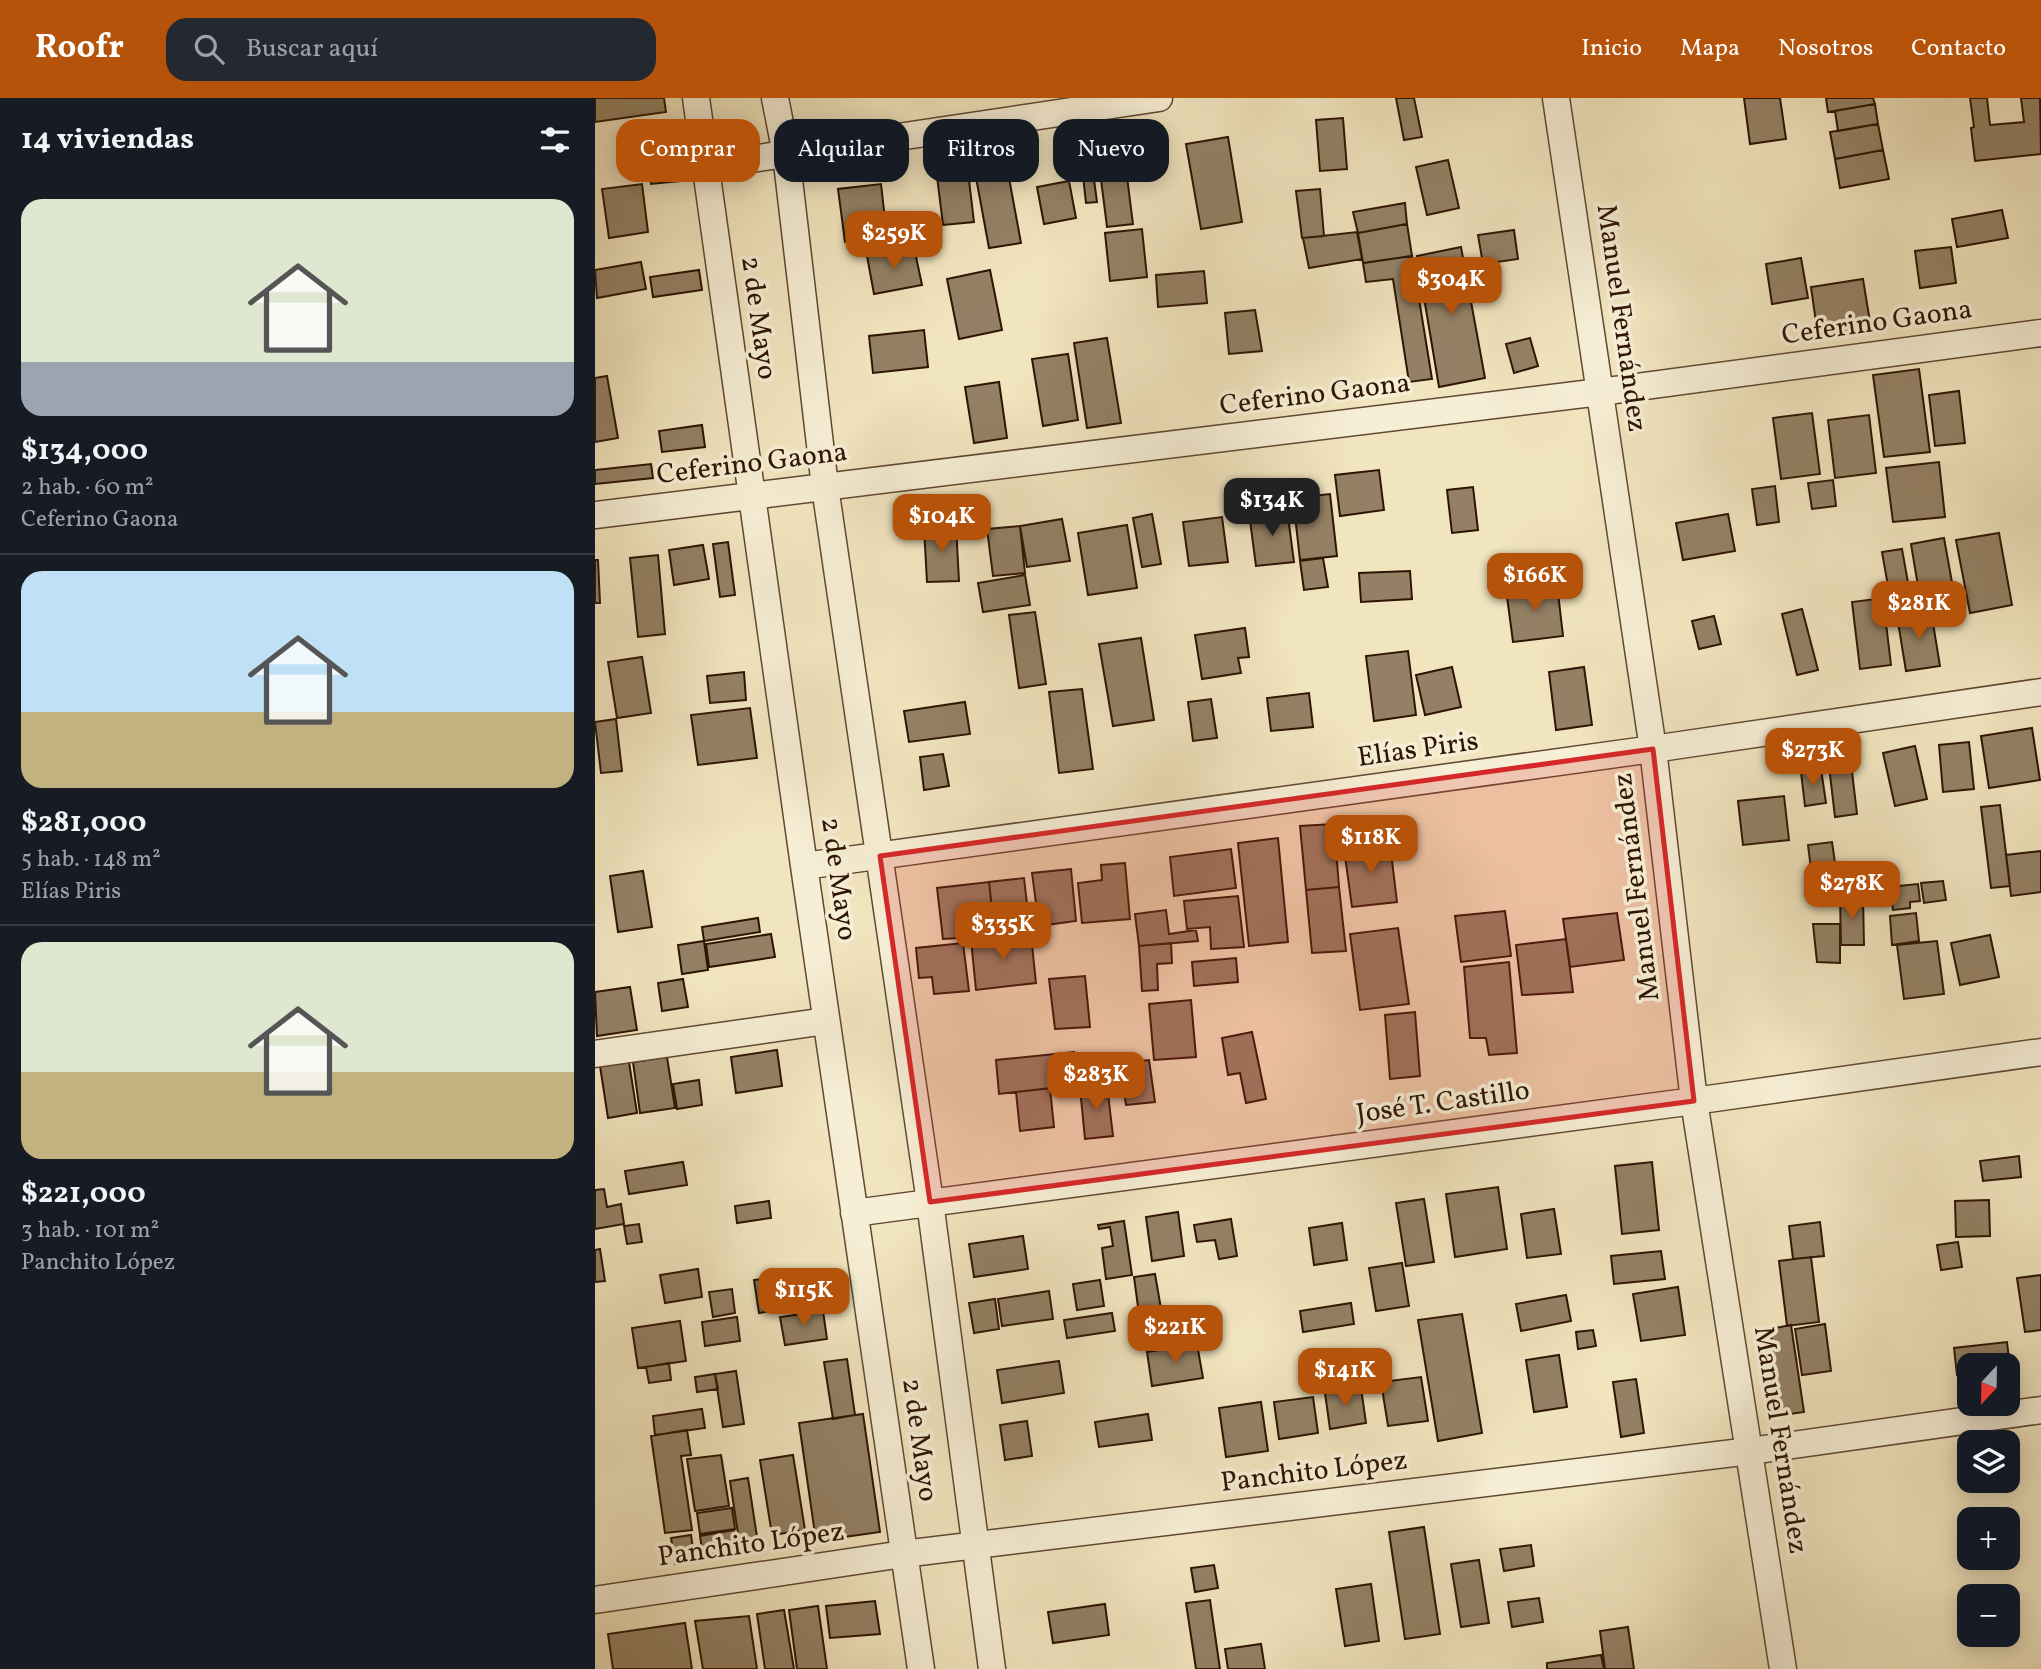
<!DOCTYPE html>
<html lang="es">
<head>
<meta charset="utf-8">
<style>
	body { margin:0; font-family:Vollkorn,serif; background:#242831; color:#f1f3f6; height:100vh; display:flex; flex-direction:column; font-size:26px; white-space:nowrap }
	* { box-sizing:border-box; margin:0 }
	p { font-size:23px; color:#9ea1a6 }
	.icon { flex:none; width:38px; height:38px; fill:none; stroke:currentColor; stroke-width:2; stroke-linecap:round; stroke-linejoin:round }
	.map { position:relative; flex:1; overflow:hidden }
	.details { display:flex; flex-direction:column; background:#171b24; width:595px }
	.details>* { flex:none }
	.hud { position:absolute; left:21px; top:21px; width:665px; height:63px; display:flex; gap:14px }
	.needle { width:46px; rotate:202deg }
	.controls { position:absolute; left:1362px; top:1255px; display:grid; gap:14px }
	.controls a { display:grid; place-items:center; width:63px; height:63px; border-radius:14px; background:#171b24; box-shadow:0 4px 18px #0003; font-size:35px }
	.price { position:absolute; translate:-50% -60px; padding:0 16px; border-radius:14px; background:#b45309; color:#fff; font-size:23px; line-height:46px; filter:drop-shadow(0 2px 4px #0008) }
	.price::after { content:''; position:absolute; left:50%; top:42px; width:21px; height:16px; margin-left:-10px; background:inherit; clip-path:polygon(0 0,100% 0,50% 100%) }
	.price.active { background:#222; color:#fff }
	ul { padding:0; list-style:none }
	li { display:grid; align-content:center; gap:14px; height:371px; padding:0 21px }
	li+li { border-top:2px solid #363941 }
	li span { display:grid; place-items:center; height:217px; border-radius:21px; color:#555 }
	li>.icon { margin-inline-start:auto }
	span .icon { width:126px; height:126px; fill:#fffc; stroke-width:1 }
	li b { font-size:30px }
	h2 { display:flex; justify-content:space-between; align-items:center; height:84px; padding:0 21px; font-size:30px }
	.chip { padding:0 24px; border-radius:21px; background:#171b24; box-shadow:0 4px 18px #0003; font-size:24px; line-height:63px }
	.chip.active { background:#b45309; color:#fff }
	header { display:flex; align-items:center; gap:42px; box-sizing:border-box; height:98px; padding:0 35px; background:#b45309; color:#fff }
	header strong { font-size:33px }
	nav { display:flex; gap:38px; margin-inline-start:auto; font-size:24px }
	.search { width:490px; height:63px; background:#242831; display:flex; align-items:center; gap:18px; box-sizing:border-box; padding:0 24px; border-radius:21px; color:#9ea1a6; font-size:26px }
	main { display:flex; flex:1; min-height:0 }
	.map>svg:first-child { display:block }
</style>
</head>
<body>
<header>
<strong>Roofr</strong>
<div class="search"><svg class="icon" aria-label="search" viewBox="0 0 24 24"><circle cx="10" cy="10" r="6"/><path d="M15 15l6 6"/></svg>Buscar aquí</div>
<nav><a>Inicio</a><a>Mapa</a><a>Nosotros</a><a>Contacto</a></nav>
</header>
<main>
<section class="details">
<h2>14 viviendas<svg class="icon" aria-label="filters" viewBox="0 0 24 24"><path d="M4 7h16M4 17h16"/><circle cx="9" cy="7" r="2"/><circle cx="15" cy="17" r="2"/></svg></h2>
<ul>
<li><span style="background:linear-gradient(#dfe7d0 75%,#9aa5b1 0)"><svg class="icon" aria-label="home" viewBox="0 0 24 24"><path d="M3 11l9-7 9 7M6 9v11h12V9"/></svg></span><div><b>$134,000</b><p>2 hab. · 60 m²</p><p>Ceferino Gaona</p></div></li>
<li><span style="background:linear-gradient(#bfe0f5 65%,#c2b280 0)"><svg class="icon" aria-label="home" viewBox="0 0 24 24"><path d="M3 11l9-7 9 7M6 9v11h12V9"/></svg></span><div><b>$281,000</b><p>5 hab. · 148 m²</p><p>Elías Piris</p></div></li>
<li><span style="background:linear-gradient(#dfe7d0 60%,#c2b280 0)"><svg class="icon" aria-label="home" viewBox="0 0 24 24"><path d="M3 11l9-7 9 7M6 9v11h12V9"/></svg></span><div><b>$221,000</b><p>3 hab. · 101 m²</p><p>Panchito López</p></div></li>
</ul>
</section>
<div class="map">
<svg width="1446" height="1571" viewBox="0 0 1446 1571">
	<rect width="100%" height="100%" fill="#f1e5bf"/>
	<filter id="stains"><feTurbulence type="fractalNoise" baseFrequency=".00286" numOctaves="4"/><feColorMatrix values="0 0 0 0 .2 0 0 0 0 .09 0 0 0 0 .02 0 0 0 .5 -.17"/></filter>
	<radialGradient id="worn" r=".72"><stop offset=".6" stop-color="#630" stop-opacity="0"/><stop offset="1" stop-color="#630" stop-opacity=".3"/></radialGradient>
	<path fill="#948165" stroke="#2f1404" stroke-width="2" d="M0,0h69l2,14 -71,10z
		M801,0h18l8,39 -18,3z
		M1149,0h36l6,41 -36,5z
		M1231,0h47l2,6 -47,8z
		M1375,0h17l3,27 34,-3 -3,-24h19l1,56 -66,7 -4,-33 3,-1z
		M1280,6l3,20 -40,7 -3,-20z
		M748,20l4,51 -27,2 -4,-51z
		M1283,26l5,26 -48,9 -5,-27z
		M633,39l14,85 -41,7 -15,-85z
		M91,47l4,35 -39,4 -4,-34z
		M1288,52l6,29 -49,9 -5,-29z
		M529,55l9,71 -26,3 -9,-71z
		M496,59l6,45 -11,1 -5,-45z
		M853,62l11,48 -32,7 -11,-48z
		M412,69l14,76 -32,5 -14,-76z
		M373,74l6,50 -31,3 -6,-49z
		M474,83l7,37 -32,6 -7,-37z
		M47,86l6,48 -39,6 -7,-49z
		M286,86l6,53 -42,5 -7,-53z
		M725,91l4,47 -22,2 -6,-47z
		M810,105l2,21 -49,9 -5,-21z
		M1407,112l6,28 -51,9 -5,-28z
		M812,126l5,32 -49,7 -5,-30z
		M547,131l5,48 -37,4 -5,-48z
		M919,132l4,29 -35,5 -5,-29z
		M762,134l5,27 -53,9 -6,-30z
		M319,149l8,38 -48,9 -7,-38z
		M866,149l24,131 -46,9 -22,-131z
		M1356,149l5,36 -36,5 -5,-37z
		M817,158l20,123 -23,3 -16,-103 -27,3 -3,-19z
		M1206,160l7,40 -36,6 -6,-40z
		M46,164l5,27 -49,9 -2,-28z
		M104,172l3,20 -49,7 -3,-20z
		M395,172l12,60 -43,9 -12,-60z
		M609,173l3,32 -49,4 -2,-32z
		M1268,181l8,49 -53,9 -7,-50z
		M660,212l7,41 -33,3 -4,-41z
		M329,232l4,37 -55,6 -4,-37z
		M512,240l14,85 -34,5 -13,-85z
		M935,240l8,28 -24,7 -8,-29z
		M473,256l10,66 -35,6 -11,-67z
		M1324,271l11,83 -46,5 -11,-82z
		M12,278l11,62 -23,4v-64z
		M404,284l8,56 -33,5 -9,-56z
		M1364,293l6,52 -30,3 -6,-51z
		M1217,315l8,61 -39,5 -8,-61z
		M1274,317l7,58 -41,5 -7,-58z
		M107,327l3,22 -43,5 -3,-21z
		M1344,364l6,55 -52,5 -7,-54z
		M56,366l2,14 -58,6v-14z
		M784,372l5,40 -44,6 -5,-41z
		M1238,382l3,26 -24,3 -4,-26z
		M1180,388l4,36 -22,3 -5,-36z
		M878,389l5,43 -26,3 -5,-43z
		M735,396l7,62 -37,4 -7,-62z
		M692,411l7,53 -38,4 -7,-53z
		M557,416l9,50 -19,3 -9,-49z
		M1133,416l7,37 -52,9 -7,-37z
		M627,419l6,45 -39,4 -6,-44z
		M467,421l8,42 -43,6 -7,-41z
		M532,427l10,63 -49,7 -10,-62z
		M361,428l3,55 -32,1 -3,-54z
		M425,428l5,47 -32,3 -6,-47z
		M1404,435l13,72 -42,8 -14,-73z
		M1349,440l11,61 -34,5 -10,-60z
		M133,444l7,53 -15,2 -7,-53z
		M108,447l6,34 -35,6 -5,-35z
		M1307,451l8,45 -20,3 -8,-45z
		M63,457l7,79 -27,3 -8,-79z
		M728,460l5,29 -24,3 -4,-29z
		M0,462h3l2,43h-5z
		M815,473l2,28 -51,3 -2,-29z
		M430,477l5,30 -47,7 -5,-29z
		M962,486l6,52 -50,6 -7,-53z
		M1288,500l8,67 -31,4 -8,-67z
		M1207,511l16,61 -21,5 -15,-61z
		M1336,513l9,55 -34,5 -9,-55z
		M440,514l11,72 -27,4 -10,-73z
		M1119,518l7,28 -22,5 -7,-28z
		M650,530l4,29 -11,1 3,15 -39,6 -7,-44z
		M546,540l13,82 -41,6 -14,-82z
		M813,553l8,64 -42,6 -8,-65z
		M47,559l9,56 -34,5 -9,-56z
		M857,569l9,40 -36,8 -9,-40z
		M989,569l8,58 -36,5 -7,-58z
		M149,574l2,28 -36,3 -3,-27z
		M487,591l11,80 -34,4 -10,-81z
		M714,595l4,34 -42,4 -4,-33z
		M616,601l6,39 -24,3 -5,-39z
		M370,604l5,32 -61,8 -5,-31z
		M155,610l7,50 -59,7 -7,-50z
		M21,621l6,52 -21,2 -6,-51z
		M1437,630l8,52 -51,8 -8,-52z
		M1374,644l5,47 -31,3 -4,-47z
		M1320,648l12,53 -32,7 -12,-53z
		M348,656l6,32 -25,4 -4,-33z
		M1256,665l6,51 -22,3 -6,-51z
		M1226,671l5,34 -21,3 -4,-34z
		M1189,698l5,44 -46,5 -5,-44z
		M1405,707l10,81 -19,2 -10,-81z
		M739,726l5,63 -33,3 -6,-64z
		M683,740l10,104 -39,4 -11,-103z
		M1237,744l8,56 -25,3 -7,-56z
		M795,746l7,58 -45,5 -8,-58z
		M636,751l5,39 -62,8 -4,-39z
		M1446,753v41l-30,4 -5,-41z
		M530,765l5,56 -48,4 -4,-40 24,-3 -1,-15z
		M476,771l5,52 -37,5 -7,-53z
		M48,773l9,56 -34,5 -8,-56z
		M429,780l6,53 -35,5 -6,-54z
		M1348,783l3,19 -22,3 -3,-20z
		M394,784l6,54 -52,3 -6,-51z
		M1323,786l2,17 -10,1v6l-17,2 -4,-23z
		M744,789l7,64 -34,2 -6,-63z
		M643,798l6,51 -33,2 -1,-22 -23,2 -3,-28z
		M1268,799l1,48h-23l-1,-47z
		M571,812l3,24 27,-4 2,11 -59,5 -4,-32z
		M910,813l6,45 -50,6 -6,-46z
		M1022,815l7,47 -54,7 -7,-48z
		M1321,815l3,28 -27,4 -2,-29z
		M163,820l2,14 -56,9 -2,-14z
		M1218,826h27v39l-23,-1z
		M803,830l11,76 -49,6 -10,-76z
		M176,836l4,23 -66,10 -3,-23z
		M436,837l5,48 -60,7 -5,-50z
		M1395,837l9,42 -39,8 -9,-42z
		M971,841l7,53 -51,3 -6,-50z
		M109,843l4,29 -26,4 -4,-29z
		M1342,843l7,53 -40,5 -7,-54z
		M368,845l6,48 -35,3 -2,-17 -13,1 -3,-30z
		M576,845l1,20 -15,1 1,26 -16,1 -3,-45z
		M641,860l2,24 -44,4 -2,-24z
		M914,864l8,91 -28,2 -3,-17h-16l-6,-71z
		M490,878l5,51 -35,2 -6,-50z
		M88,881l5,28 -26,4 -4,-28z
		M35,889l7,43 -40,6 -2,-44z
		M596,902l5,57 -42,3 -5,-56z
		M820,914l5,64 -30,3 -5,-64z
		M657,934l14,67 -20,4 -6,-30 -12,2 -6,-37z
		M182,952l5,36 -46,7 -5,-36z
		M479,954l4,33 -79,9 -3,-34z
		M72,959l8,51 -35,5 -7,-51z
		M554,962l6,42 -29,3 -6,-42z
		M34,964l8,51 -29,5 -8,-52z
		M104,982l3,25 -25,4 -4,-25z
		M512,987l6,51 -28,3 -5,-51z
		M455,990l4,39 -34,4 -4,-39z
		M1424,1058l2,21 -38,4 -3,-20z
		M88,1064l4,23 -58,9 -4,-23z
		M1057,1064l7,68 -37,4 -7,-68z
		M903,1089l9,62 -52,8 -9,-63z
		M9,1091l3,18 14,-3 3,20 -29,5v-39z
		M829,1101l10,63 -28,4 -10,-63z
		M1394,1102l1,36 -34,1 -1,-36z
		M174,1103l2,17 -34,5 -2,-17z
		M959,1111l7,45 -34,4 -6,-44z
		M583,1114l6,44 -32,5 -6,-44z
		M636,1121l6,37 -18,3 -4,-19 -18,2 -3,-17z
		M529,1123l8,54 -26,4 -4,-31 11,-2 -3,-19 -11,2 -1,-4z
		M1225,1124l4,34 -31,3 -4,-33z
		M747,1125l5,37 -33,5 -5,-37z
		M44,1126l3,18 -15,2 -3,-18z
		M428,1138l5,33 -54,8 -5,-33z
		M1363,1144l4,25 -21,3 -4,-25z
		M5,1151l5,32 -10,1v-32z
		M1066,1153l4,28 -51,5 -3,-28z
		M1216,1159l8,65 -32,4 -8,-65z
		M807,1165l7,43 -33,5 -7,-43z
		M103,1171l4,28 -37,6 -5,-28z
		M210,1175l5,32 -51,8 -5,-33z
		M560,1176l9,52 -23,3 -7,-52z
		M1446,1177v55l-16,2 -8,-54z
		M505,1182l4,26 -27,4 -4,-26z
		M1083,1189l7,48 -44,6 -8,-47z
		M137,1191l3,24 -22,4 -4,-25z
		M454,1193l4,28 -51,7 -4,-27z
		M971,1197l5,26 -50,10 -5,-27z
		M400,1201l4,30 -25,4 -5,-30z
		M756,1205l3,21 -51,8 -3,-21z
		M228,1213l4,28 -42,6 -5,-28z
		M517,1215l3,18 -48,7 -3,-18z
		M867,1216l20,119 -44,8 -20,-121z
		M142,1219l3,24 -35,5 -3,-24z
		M85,1223l6,40 -48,7 -6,-40z
		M1230,1226l6,47 -29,4 -7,-46z
		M1196,1227l13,87 -27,4 -9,-7 -6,-47 12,-2 -4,-31z
		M998,1232l3,16 -18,3 -2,-17z
		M1412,1244l3,26 -3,1v-4h-38v9l-12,1 -3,-27z
		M602,1246l6,34 -51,8 -5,-34z
		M964,1257l8,52 -33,5 -8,-52z
		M252,1261l8,56 -22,4 -9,-57z
		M464,1263l5,32 -62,10 -5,-33z
		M74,1265l2,17 -22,3 -3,-16z
		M141,1273l8,53 -21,3 -8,-53z
		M120,1276l3,15 -21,3 -2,-15z
		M826,1279l7,44 -40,5 -7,-44z
		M1041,1281l8,54 -23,4 -8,-55z
		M766,1290l5,35 -36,6 -5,-36z
		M718,1299l5,36 -39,6 -5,-37z
		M666,1304l7,49 -42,6 -7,-49z
		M107,1311l3,19 -50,7 -2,-19z
		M268,1316l17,118 -64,9 -17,-118z
		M553,1316l4,26 -53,7 -4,-25z
		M432,1323l5,35 -27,4 -5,-35z
		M92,1332l4,25 -10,1 11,74 -27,3 -14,-97z
		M126,1357l8,51 -34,5 -8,-52z
		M198,1357l12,75 -33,5 -12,-75z
		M153,1380l9,59 -18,3 -9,-59z
		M137,1410l3,21 -35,5 -3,-21z
		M829,1429l16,107 -35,5 -16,-107z
		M139,1432l4,21 -35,5 -3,-20z
		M96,1437l4,27 -20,2 -4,-26z
		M936,1447l3,21 -30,5 -4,-22z
		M884,1462l10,63 -28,4 -10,-63z
		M619,1467l4,23 -23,4 -4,-24z
		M776,1486l8,57 -34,5 -9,-57z
		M944,1500l4,24 -31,5 -4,-25z
		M615,1502l10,69h-24l-10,-66z
		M280,1503l5,33 -50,4 -4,-32z
		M510,1506l4,31 -56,8 -5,-31z
		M223,1508l9,63h-30l-8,-59z
		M189,1512l10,59h-29l-8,-55z
		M154,1518l8,53h-54l-8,-48z
		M90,1525l7,46h-79l-5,-35z
		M1033,1529l6,42h-29l-5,-38z
		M666,1546l4,25h-37l-3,-20z
		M1006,1557l3,14h-57v-6z"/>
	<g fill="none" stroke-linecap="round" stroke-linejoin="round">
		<defs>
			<path id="minor" d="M101,0l108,768 117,803
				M180,0l11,56 39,333 105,715 62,467
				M961,0l97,651 41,352 89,568
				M110,68l454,-68
				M0,417l1005,-123 441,-59
				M209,768l849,-117 388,-57
				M0,956l231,-33
				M259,1115l840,-112 347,-49
				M0,1502l308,-46 847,-103 291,-41"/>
		</defs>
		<use href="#minor" stroke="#604833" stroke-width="29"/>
		<use href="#minor" stroke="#f6eed5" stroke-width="26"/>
	</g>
	<path fill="#d62828" fill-opacity="0.2" stroke="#d62828" stroke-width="5" stroke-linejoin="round" d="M1058,651l41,352 -764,101 -50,-346z"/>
	<g text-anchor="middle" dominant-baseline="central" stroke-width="7" stroke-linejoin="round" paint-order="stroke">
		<g font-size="28" fill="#2f1404" stroke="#f6eed5">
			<text transform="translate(163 220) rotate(82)">2 de Mayo</text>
			<text transform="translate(1026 220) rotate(82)">Manuel Fernández</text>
			<text transform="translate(1282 225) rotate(-8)">Ceferino Gaona</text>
			<text transform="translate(720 297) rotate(-7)">Ceferino Gaona</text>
			<text transform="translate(157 366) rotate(-7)">Ceferino Gaona</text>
			<text transform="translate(823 652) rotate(-8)">Elías Piris</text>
			<text transform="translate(243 781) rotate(82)">2 de Mayo</text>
			<text transform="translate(1042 789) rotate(-97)">Manuel Fernández</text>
			<text transform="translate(848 1005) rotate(-8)">José T. Castillo</text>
			<text transform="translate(324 1342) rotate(82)">2 de Mayo</text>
			<text transform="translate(1185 1342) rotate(81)">Manuel Fernández</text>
			<text transform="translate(719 1374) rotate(-7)">Panchito López</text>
			<text transform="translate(156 1447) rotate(-8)">Panchito López</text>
		</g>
	</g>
	<rect width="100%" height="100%" filter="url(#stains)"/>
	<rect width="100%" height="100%" fill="url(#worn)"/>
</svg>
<div class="controls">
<a><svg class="needle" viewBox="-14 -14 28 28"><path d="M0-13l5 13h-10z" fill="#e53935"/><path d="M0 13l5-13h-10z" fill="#9ea1a6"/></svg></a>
<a><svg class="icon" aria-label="layers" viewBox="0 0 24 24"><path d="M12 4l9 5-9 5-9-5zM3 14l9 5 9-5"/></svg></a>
<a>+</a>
<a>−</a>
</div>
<b class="price" style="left:299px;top:173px">$259K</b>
<b class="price" style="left:856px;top:219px">$304K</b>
<b class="price active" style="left:677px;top:440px">$134K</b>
<b class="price" style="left:347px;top:456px">$104K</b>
<b class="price" style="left:940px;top:515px">$166K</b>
<b class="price" style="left:1324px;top:543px">$281K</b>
<b class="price" style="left:1218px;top:690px">$273K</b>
<b class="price" style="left:776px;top:777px">$118K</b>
<b class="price" style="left:1257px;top:823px">$278K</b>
<b class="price" style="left:408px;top:864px">$335K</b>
<b class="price" style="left:501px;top:1014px">$283K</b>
<b class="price" style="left:209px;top:1230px">$115K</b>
<b class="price" style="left:580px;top:1267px">$221K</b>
<b class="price" style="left:750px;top:1310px">$141K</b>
<div class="hud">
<a class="chip active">Comprar</a>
<a class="chip">Alquilar</a>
<a class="chip">Filtros</a>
<a class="chip">Nuevo</a>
</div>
</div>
</main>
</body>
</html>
